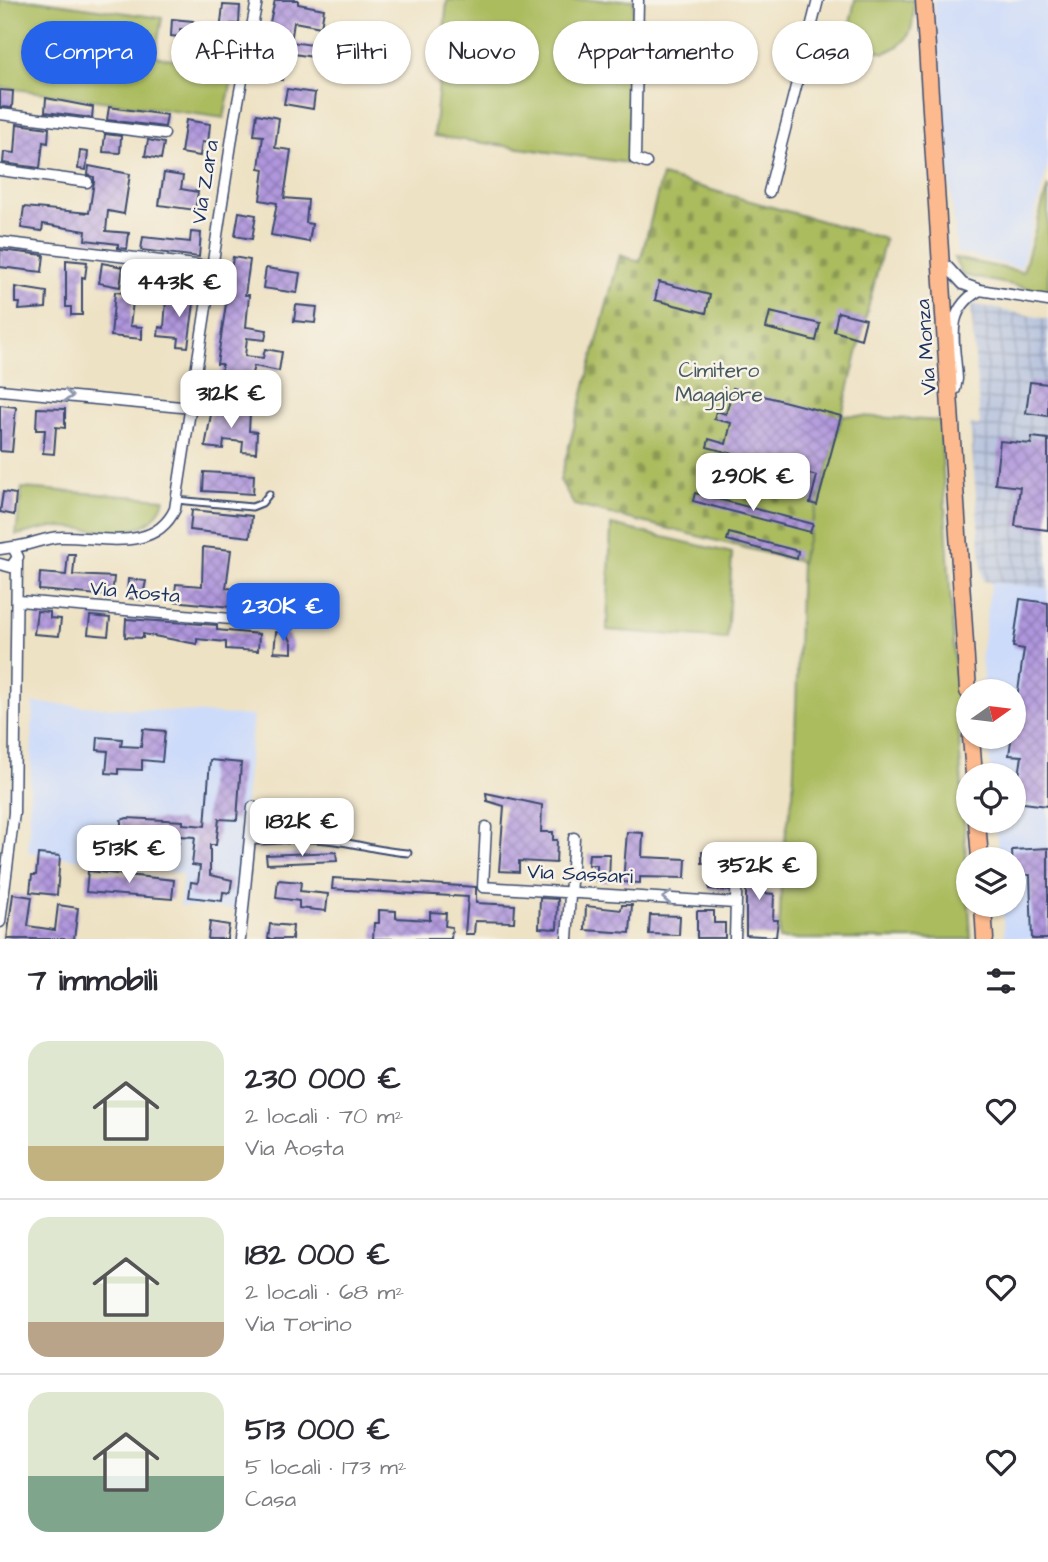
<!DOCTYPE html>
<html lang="it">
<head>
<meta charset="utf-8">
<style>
	body { margin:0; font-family:"Architects Daughter",sans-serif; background:#f7f7f7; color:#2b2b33; height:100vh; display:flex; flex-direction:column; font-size:26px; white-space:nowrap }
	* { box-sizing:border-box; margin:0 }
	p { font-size:23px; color:#7c7c81 }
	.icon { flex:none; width:38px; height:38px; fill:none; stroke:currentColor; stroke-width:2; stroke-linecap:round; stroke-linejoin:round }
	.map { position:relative; height:939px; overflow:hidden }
	.details { display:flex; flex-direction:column; background:#fff; flex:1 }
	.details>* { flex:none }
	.guide { position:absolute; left:21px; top:21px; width:1006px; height:63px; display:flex; gap:14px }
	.needle { width:46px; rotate:76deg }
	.tools { position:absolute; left:956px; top:679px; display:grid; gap:14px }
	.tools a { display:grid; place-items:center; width:70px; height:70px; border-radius:50%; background:#fff; box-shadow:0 2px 5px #0004; font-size:35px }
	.price { position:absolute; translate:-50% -60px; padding:0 16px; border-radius:14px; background:#fff; color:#222; font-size:23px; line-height:46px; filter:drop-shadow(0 2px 4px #0008) }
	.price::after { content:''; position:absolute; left:50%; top:42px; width:21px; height:16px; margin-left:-10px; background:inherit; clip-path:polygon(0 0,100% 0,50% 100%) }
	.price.selected { background:#2563eb; color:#fff }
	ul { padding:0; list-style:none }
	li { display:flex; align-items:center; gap:21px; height:175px; padding:0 28px }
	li+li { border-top:2px solid #e1e1e2 }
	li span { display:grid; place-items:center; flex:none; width:196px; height:140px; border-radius:21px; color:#555 }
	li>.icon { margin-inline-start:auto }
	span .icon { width:84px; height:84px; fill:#fffc; stroke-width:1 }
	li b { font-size:30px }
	h2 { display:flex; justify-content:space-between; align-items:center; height:84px; padding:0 28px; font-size:30px }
	.tag { padding:0 24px; border-radius:32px; background:#fff; box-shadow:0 2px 5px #0004; font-size:24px; line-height:63px }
	.tag.selected { background:#2563eb; color:#fff }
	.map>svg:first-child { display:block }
</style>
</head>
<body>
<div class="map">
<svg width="1048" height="939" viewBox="0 0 1048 939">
	<defs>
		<pattern id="industrial-grid" width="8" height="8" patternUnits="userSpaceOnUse" patternTransform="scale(1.75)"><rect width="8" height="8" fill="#b9c5de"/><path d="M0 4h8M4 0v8" fill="none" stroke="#96a0b7"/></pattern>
		<pattern id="cemetery-stones" width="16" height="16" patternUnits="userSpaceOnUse" patternTransform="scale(1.75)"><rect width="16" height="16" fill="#abbc5f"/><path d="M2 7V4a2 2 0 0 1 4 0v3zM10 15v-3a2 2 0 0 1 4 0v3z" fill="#8a9952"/></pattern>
		<pattern id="building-cross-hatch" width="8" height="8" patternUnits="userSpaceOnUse" patternTransform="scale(1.75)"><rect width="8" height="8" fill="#b096dd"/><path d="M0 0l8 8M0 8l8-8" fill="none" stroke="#8e7bb6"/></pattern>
	</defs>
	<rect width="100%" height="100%" fill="#f7f3e8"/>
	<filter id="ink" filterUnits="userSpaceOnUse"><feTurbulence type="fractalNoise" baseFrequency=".0143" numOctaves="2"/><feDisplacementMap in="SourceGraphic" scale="14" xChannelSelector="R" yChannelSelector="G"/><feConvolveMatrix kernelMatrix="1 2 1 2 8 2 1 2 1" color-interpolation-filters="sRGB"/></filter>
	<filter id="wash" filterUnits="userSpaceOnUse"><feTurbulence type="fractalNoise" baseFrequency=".00686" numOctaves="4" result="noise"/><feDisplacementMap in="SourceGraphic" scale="28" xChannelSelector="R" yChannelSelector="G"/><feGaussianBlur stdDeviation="1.57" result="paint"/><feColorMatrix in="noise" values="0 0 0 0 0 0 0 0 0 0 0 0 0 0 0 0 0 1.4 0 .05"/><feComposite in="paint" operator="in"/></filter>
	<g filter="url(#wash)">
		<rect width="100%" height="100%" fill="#eee2c4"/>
		<path fill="#cddbfa" d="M933,0h115v166l-27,102 -64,-15z
			M991,582l57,6v351h-43l-3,-34h11v-46h-14l-4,-38h18v-46h-22l-4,-38h26v-46h-29l-3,-36z
			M33,703l220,13 -18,193 -55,-3 3,-32 -155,-22z"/>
		<path fill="url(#industrial-grid)" d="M971,304l77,15v269l-65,-7 -13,-157 10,1z"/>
		<path fill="#abbc5f" stroke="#63765e" stroke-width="2" d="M0,0h34l128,18 -7,38 79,14 -10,48 -224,-31z
			M447,0h187l-6,163 -194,-27z
			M855,0h58c2,28 -2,43 -29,53l-27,-10 -8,-15z
			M1048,186v106l-86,-17 -8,-17 69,14z
			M842,415l98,6 31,518h-192l3,-85 11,-60 8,-232z
			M22,488l142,11c-14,49 -72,27 -110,28 -12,1 -26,6 -38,8z
			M611,525l121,28 -5,86 -120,-9z"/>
		<path fill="url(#cemetery-stones)" stroke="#63765e" stroke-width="2" d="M662,176l223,63 -43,176 -41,147 -227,-57 -14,-25 60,-225 20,7z"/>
		<g id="blocks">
			<path fill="url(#building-cross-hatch)" d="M275,0h23v4l26,5 -3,18 -27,-5 -3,20 70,10 -2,12 -72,-11 -5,27 -24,-5z
				M223,5l17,1 -1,18h-8l-5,27 -5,-1 -2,7 -25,-5 5,-24 21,4z
				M172,19l21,2 -1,9 -12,-1v8l-9,-1z
				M287,89l28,4 -2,16 -29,-5z
				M0,90l13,1 -1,17 -12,-1z
				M46,98l47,9 -1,11 -47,-6z
				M109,107l58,8 -2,12 -58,-7z
				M257,114l22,4 -4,30 16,2 -7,48 24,2 -2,23 6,1 -3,18 -38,-7 6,-32 -17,-3 4,-31 -5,-1 4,-32 -9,-1z
				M186,120l24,4 -2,19 -6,-1 -2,14 -19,-3z
				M17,124l32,4 -1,15 -5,-1 -3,26 -37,-5 1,-11 11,1z
				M105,134l16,2 -1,17 -17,-1z
				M148,140l16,3 -3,16 -16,-3z
				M80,151l8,1 -2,18 -8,-1z
				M89,166l41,8 -6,40 -16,-3 -2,20 23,2 -2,16 -9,-1v-4l-33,-4 1,-9 -43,-7 -1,7 -21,-3 3,-21 65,6 5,-31v-5l-6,-2z
				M164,173l19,3 -2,13 17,3 -3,18 -36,-5z
				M239,212l17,3 -4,24 -17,-3z
				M191,232l10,1 -2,24 -58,-7 2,-13 47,5z
				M0,250l44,5 -2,17 -42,-5z
				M233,257l17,3 -5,35h4l-3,32 21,3 -2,10 -18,-2 -2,18 18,2 2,-9 17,3 -3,19 -25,-5 -6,22 -28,-3 2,-21h-5z
				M66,260l21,2 -2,16 -3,-1v38h-11v-8h-5z
				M102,263l21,4 -3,20 -21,-4z
				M139,268l15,2 -3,19 -15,-2z
				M266,268l34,5 -3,20 -34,-5z
				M659,282l51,13 -4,18 -51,-13z
				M15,287l32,5 -1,16 -27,2 1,-7h-5z
				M115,292l19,2 -4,32 12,1v12l-31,-3z
				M177,295l18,1 -7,51 -10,-1 1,-8 -21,-2 1,-9 5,1 2,-28 11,1z
				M296,305l21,2 -2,16 -21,-2z
				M770,312l50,12 -4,17 -50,-13z
				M838,312l28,7 -5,20 -27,-8z
				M1030,382l18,2v32l-22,-3z
				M733,388l108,28 -24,89 -7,-2 7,-27 -110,-29 2,-8 17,5 5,-21 -17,-4 2,-8 10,3z
				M0,405l16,2 -4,45 -12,-1z
				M37,408l28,1v19l-9,-1 -2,27 -11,-1 2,-23h-9z
				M212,409l38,3 -1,19 8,1 -1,21 -14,-1 1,-10 -19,-2 -1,9 -18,-2z
				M1032,437l16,2v91l-33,-4 5,-39 -25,-3 5,-43 31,3z
				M702,466l70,19 -2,8 -70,-19z
				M204,472l50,3 -1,19 -50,-3z
				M3,492l13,2 -2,21 -14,-3z
				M695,493l118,31 -3,8 -117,-31z
				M192,510l60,6 -2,21 -60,-7z
				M729,533l69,18 -1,8 -70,-19z
				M203,547l28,3 -5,38 45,4 -2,19 -95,-10 2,-17 26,2z
				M68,554h7l-2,21 41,2 -2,19 -73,-6 1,-17 26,2z
				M128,579l18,2 -4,19 -15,-2z
				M1020,599l28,4v203l-33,-4 7,-46 -13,-1 15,-106 -11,-2z
				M37,611l13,1v6l11,1 -2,17 -25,-2z
				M90,616l20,2 -2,18 -20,-2z
				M126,619l91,6v5l42,4 -1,17 -32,-2v-7l-29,-3v5l-54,-10v4l-18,-1z
				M276,632l11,1 5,10v10l-18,-1z
				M143,729l22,2 -3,31 -20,-2v10l-24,-1v5l-12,-1 2,-22 -11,-1 1,-13 24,2 -1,7 20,1z
				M210,760l31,3 -4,57 -18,-1 -3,26h-6v30l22,5 -2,13 -7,-1 -1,9 -33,-4 2,-15 7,1 2,-17 -8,-1 3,-28 -16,-1v7l-15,-1v-7l-25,-1v6l-13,-1 1,-6h-6v-13l6,-2 56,3v3l22,2z
				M486,793l56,12 -1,27h12v8h4l-1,23 -37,-2v11l-20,-1 5,-65 -17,-5z
				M627,832l16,1 -1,24 44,2 -1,19 -45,-1v6l-17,-1z
				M1048,848v91h-16l-2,-64h-17l-1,-25z
				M336,852l1,9 -70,3 -1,-9z
				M702,852h13v11h-13z
				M38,854l22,2 -3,39 -27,-3 2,-17h4z
				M589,854h21l-1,28 -12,-1v-16h-9z
				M746,860l20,1 -2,32 10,1 -1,26h5l-2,17 -30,-2z
				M710,870l15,1 -1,8h5v12l-20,-2z
				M88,871l86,9 -2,19 -86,-7z
				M333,878l143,9v16l39,2 -1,17 -39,-1 -1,13h-9l3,-37 -136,-8z
				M278,880l23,2 -1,9 28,3 -2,17 -27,-3v-7l-23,-3z
				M13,894l19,3 -4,29 27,4 3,-25 20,3 -4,31h-67z
				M540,898l18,1 -1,30 -18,-1z
				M622,905h10l-2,28 -45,-3 1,-24 35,4z
				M379,910l17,1v7l34,2v-8l16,1 -1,13 7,1 -1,12h-78l1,-16h5z
				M697,911h17v12h11v15h-28z
				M650,915l30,1 -1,19 -30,-1z
				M210,922l19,3 -2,14h-19z
				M270,924l23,2 -1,13h-24z"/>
		</g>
	</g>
	<g filter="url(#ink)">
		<use href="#blocks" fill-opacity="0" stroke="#3b4a6d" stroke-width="2"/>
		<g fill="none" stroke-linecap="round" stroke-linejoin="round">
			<defs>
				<path id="lane" d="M176,500l76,7 10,-4 7,-9
					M253,814l34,-1v27
					M249,841c21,1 41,-3 61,-2 35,0 64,12 98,14"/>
				<path id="street" d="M638,0l-3,159 11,4
					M0,114l164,20
					M0,170l87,12
					M769,192l49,-192
					M0,242l212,25
					M942,261l21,23 17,6 68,11
					M0,390l192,18
					M950,390l5,-1 2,-10c-2,-37 -14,-68 23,-89
					M13,547c16,-1 32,-10 48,-10 39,-1 93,17 114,-28l60,-391 22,-118
					M0,549l13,-2 5,10 -7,10 -11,-3
					M19,601l271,23
					M486,827l-3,60 252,16
					M0,922l14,-109 3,-252
					M240,939l13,-132
					M567,939l7,-101
					M735,939l2,-77"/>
				<path id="primary" d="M924,0l44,691
					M971,737l3,38
					M977,821l3,38
					M983,905l2,34"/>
			</defs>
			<use href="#lane" stroke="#3b4a6d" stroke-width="9"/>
			<use href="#street" stroke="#3b4a6d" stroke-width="13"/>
			<use href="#primary" stroke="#3b4a6d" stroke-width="19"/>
			<use href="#lane" stroke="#fff" stroke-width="5"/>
			<use href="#street" stroke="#fff" stroke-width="10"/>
			<use href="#primary" stroke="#fcba8e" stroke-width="16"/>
		</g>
		<defs><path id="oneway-chevron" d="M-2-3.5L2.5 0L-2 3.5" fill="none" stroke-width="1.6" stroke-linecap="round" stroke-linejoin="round" transform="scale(1.75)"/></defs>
		<g stroke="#8d97ae">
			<use href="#oneway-chevron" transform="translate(68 396) rotate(5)"/>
			<use href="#oneway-chevron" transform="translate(667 898) rotate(-176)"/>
		</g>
	</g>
	<g text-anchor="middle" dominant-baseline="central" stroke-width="5" stroke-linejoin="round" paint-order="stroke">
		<g font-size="21" fill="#1b2f5e" stroke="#f7f3e8">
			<text transform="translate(205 182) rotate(-81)">Via Zara</text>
			<text transform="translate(926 347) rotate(-94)">Via Monza</text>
			<text transform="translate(135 592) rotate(5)">Via Aosta</text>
			<text transform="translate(580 874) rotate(3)">Via Sassari</text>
		</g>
		<g font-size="21" fill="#46595e" stroke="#f7f3e8">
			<text x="719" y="370">Cimitero<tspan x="719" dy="24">Maggiore</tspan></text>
		</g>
	</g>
</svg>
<div class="tools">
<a><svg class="needle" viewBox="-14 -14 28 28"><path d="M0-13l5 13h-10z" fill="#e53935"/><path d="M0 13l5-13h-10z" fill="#7c7c81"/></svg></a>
<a><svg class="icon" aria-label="locate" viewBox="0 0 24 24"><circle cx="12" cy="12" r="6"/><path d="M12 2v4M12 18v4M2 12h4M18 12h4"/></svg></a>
<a><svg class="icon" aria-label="layers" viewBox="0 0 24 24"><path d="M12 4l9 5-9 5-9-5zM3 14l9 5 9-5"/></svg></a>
</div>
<b class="price" style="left:179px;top:319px">443K €</b>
<b class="price" style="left:231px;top:430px">312K €</b>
<b class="price" style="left:753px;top:513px">290K €</b>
<b class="price selected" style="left:283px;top:643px">230K €</b>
<b class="price" style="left:302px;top:858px">182K €</b>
<b class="price" style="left:129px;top:885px">513K €</b>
<b class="price" style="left:759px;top:902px">352K €</b>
<div class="guide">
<a class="tag selected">Compra</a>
<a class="tag">Affitta</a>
<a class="tag">Filtri</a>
<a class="tag">Nuovo</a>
<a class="tag">Appartamento</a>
<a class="tag">Casa</a>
</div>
</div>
<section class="details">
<h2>7 immobili<svg class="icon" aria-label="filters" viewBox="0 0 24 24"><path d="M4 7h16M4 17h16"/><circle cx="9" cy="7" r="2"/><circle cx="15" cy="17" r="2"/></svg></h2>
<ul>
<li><span style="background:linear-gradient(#dfe7d0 75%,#c2b280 0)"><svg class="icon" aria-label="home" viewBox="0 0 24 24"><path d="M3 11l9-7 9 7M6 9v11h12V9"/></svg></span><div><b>230 000 €</b><p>2 locali · 70 m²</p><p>Via Aosta</p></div><svg class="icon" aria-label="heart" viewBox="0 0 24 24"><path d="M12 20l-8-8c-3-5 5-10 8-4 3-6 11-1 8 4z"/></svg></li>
<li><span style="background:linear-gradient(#dfe7d0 75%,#b9a48a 0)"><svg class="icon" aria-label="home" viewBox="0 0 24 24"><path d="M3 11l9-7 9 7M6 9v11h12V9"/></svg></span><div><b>182 000 €</b><p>2 locali · 68 m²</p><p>Via Torino</p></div><svg class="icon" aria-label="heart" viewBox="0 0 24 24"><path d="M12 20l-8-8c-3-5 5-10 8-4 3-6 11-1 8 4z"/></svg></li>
<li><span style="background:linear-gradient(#dfe7d0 60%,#7fa58c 0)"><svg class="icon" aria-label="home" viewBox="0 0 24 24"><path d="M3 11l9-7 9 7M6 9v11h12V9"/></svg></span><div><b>513 000 €</b><p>5 locali · 173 m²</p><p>Casa</p></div><svg class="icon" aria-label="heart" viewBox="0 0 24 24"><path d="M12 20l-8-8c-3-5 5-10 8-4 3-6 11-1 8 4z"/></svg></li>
</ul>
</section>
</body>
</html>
